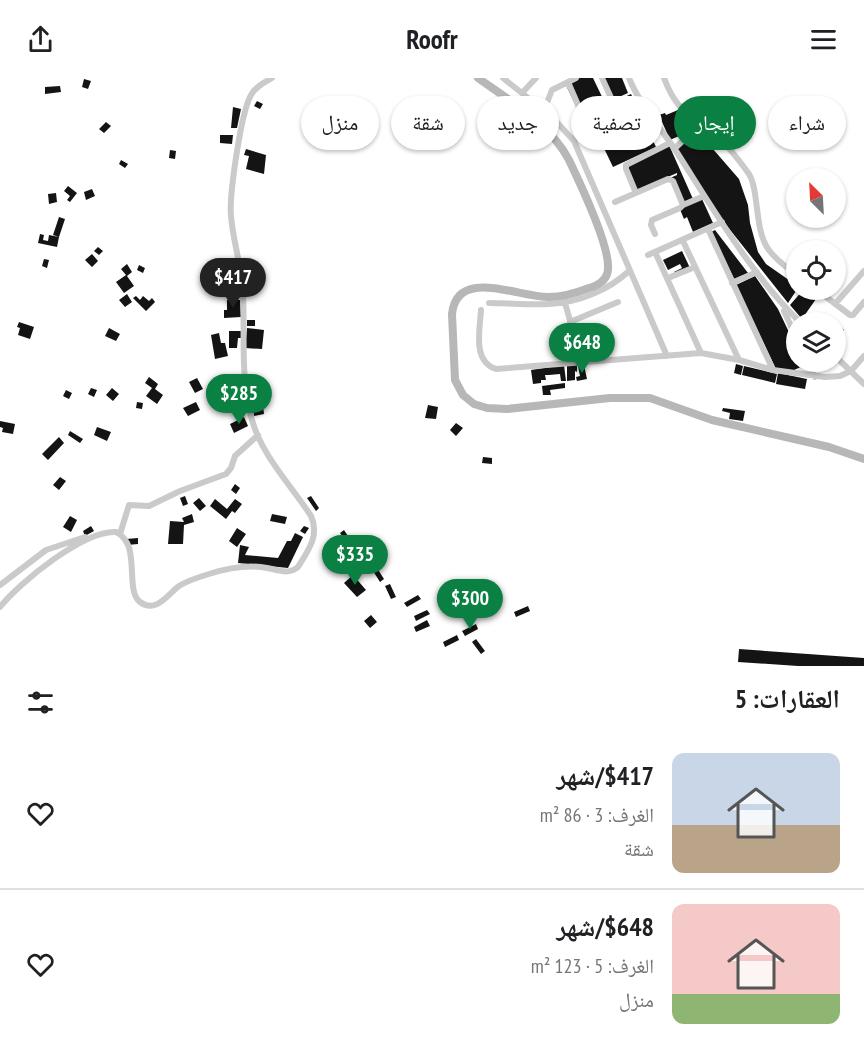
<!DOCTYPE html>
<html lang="ar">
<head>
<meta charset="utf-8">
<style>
	body { margin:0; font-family:"PT Sans Narrow","Noto Naskh Arabic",sans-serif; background:#f2f2f2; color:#202124; direction:rtl; height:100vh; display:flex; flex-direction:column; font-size:22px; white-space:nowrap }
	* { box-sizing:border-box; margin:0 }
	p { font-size:20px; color:#757577 }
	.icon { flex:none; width:33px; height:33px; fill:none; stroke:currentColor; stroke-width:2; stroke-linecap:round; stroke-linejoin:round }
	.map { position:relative; height:588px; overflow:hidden; direction:ltr }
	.drawer { display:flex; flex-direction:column; background:#fff; flex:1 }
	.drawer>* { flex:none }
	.hud { position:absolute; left:18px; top:18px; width:828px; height:54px; direction:rtl; display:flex; gap:12px }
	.needle { width:39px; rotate:336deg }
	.tools { position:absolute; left:786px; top:90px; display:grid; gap:12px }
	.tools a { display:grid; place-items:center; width:60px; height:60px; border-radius:50%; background:#fff; box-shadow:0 2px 4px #0004; font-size:30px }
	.price { position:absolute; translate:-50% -51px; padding:0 14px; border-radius:21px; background:#0b8043; color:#fff; font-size:20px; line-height:39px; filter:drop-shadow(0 2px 3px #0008) }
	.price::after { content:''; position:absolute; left:50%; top:36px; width:18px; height:14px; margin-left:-9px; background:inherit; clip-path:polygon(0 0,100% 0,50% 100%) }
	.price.selected { background:#222; color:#fff }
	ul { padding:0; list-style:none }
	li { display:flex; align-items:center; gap:18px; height:150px; padding:0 24px }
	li+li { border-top:2px solid #e0e0e0 }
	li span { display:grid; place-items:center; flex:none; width:168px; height:120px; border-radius:12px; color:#555 }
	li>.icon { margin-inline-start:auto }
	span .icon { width:72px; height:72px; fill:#fffc; stroke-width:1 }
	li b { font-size:26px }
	h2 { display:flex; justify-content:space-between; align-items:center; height:72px; padding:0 24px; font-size:26px }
	.pill { padding:0 21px; border-radius:27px; background:#fff; box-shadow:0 2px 4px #0004; font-size:21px; line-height:54px }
	.pill.selected { background:#0b8043; color:#fff }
	header { display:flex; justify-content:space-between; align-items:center; height:78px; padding:0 24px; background:#fff; font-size:27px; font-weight:600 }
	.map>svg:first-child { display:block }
</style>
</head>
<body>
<header><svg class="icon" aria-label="menu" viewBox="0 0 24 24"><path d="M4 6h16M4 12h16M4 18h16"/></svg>Roofr<svg class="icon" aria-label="share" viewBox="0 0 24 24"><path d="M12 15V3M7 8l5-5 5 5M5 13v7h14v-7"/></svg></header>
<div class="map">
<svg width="864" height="588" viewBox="0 0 864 588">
	<rect width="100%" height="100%" fill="#fff"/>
	<path fill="#141414" d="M576,0h17l12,25 -25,12 -15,-32z
		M600,0h22l6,15 -18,8z
		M84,1l7,2 -3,8 -6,-2z
		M60,8l1,6 -16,2v-7z
		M631,16l25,53 -43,20 -13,-27 -6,3 -13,-26 14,-6 7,11 -6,-12z
		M257,23l6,3 -3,5 -6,-3z
		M233,29l8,2 -4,19h-6z
		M678,32l10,22 -18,8 -11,-25 6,-2 1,2z
		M700,36l8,6 -4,6 -8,-5z
		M106,44l5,4 -7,7 -5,-4z
		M695,55l11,8 33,38 9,26 2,18 8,29 8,12 30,21v6l-8,12 -61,-77 -51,-77z
		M220,57h13l-1,9 -12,-1z
		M669,67l24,54 -12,5 -11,-26 7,-3v-2l-42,18 -12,-26z
		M246,71l20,6 -2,19 -18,-5 3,-13 -5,-1z
		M170,72l6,1 -1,8 -6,-1z
		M121,82l7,4 -3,4 -6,-4z
		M68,108l9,7 -7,9 -3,-2 3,-4 -6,-5z
		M92,111l3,7 -9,4 -2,-8z
		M56,115l1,9 -8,2 -1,-10z
		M702,121l11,24 -20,9 -6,-15 -3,2 -5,-12z
		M59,139l6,2 -6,18 -6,-2z
		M715,152l33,43 -14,6 -23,-47z
		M40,156l4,1 -1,5 5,1 1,-6 10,2 -2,10 -19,-4z
		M98,169l5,4 -4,4 -5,-4z
		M682,173l8,17 -14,7 -2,-3 8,-4 -2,-4 -12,6 -5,-10z
		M92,176l6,7 -6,6 -7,-7z
		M44,181l5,1 -2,8 -5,-2z
		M127,186l5,8 -5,4 7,10 -10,7 -8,-11 10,-7 -5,-6z
		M139,187l6,3 -2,5 -6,-3z
		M755,198l23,33 18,38v15h7l2,3 -13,6 -16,-2 -40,-84z
		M221,203h5l2,7 -5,1z
		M803,212l13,9 -14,20 -12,-14z
		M127,216l5,8 -7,5 -6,-7z
		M136,218l4,4 3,-4 6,5 3,-3 3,4 -9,9 -13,-13z
		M227,222h13l1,17 -17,1v-8h3z
		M247,242h8v6h-8z
		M19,244l15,5 -4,12 -12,-4 2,-7 -3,-1z
		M836,245l8,7 -8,10z
		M109,250l11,6 -4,7 -11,-5z
		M247,250l17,2 -2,19 -17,-1z
		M229,253h12v7h-3l-1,10h-8z
		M219,255l2,10h4l3,13 -13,3 -4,-24z
		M736,286l7,2 -2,9 -7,-2z
		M564,287l2,16h-5l-1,-7 -11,1h-4l1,5h-5v3l-8,1 -2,-14z
		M577,287v7l-2,-1v9l-8,1v-15z
		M584,287l3,14 -10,2 -1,-4 4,-1 -2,-10z
		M744,288l33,8 -2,9 -33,-8z
		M778,295l29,6 -2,10 -29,-5z
		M149,299l9,7 -3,5 8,6 -6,9 -11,-8 6,-8 -7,-5z
		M197,300l6,11 -8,4 -6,-11z
		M565,305v5l-15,2 1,5h-8l-1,-9z
		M258,306l2,10 -8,2 -2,-11z
		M91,310l6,2 -3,7 -6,-3z
		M112,310l7,6 -6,7 -7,-6z
		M66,312l6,3 -3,6 -6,-3z
		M262,320l2,16 -10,2 -2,-17z
		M137,324l6,1 -1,6 -6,-1z
		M196,324l4,8 -12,6 -5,-8z
		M428,327l10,2 -2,12 -11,-1z
		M723,330l22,3 -2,10 -14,-2 1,-6 -8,-2z
		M244,339l4,9 -14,7 -4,-9z
		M0,343l15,3 -2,10 -11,-2 1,-4 -3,-1z
		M456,345l7,5 -7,8 -6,-6z
		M97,349l14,5 -4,9 -13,-6z
		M70,353l13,8 -3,4 -12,-8z
		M59,359l5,6 -16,17 -6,-6z
		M483,379l9,1v6l-10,-1z
		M60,399l6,4 -7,9 -6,-5z
		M235,406l5,4 -4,6 -5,-4z
		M185,418l3,8 -5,2 -3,-8z
		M311,418l8,12 -3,3 -9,-13z
		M199,420l7,8 -6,5 -7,-8z
		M215,421l12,10 8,-10 7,5 -7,9 -3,-2 -6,8 -16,-13z
		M192,436l2,8 -10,3 -1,19h-15l2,-23 14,1 -2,-4z
		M272,436l15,3 -2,7 -15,-3z
		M70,438l7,4 -6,12 -8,-5z
		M91,448l3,5 -9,5 -2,-5z
		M304,448l5,2 -4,6 -5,-3z
		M237,450l9,6 -9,13 -8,-6z
		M344,452l8,12 -3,3 -9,-12z
		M295,455l8,4 -15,31 -50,-5 2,-18 9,2 -4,8 33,3 9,-17h4z
		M138,460v6l-11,1 -1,-6z
		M377,490l7,11 -4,3 -7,-11z
		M353,497l13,15 -9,7 -13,-14z
		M390,506l6,13 -5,2 -6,-13z
		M418,517l3,4 -14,8 -3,-4z
		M528,528l2,5 -14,6 -2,-5z
		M427,532l3,4 -14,7 -2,-5z
		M371,537l6,7 -7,6 -6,-7z
		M427,542l3,6 -14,6 -2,-5z
		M476,546l2,5 -13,7 -3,-5z
		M457,557l2,5 -14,7 -2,-5z
		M476,561l9,12 -4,3 -9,-12z
		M739,571l125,9v8h-66l-60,-4z"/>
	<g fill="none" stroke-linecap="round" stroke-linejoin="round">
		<path stroke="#cacaca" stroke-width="6" d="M503,0l50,40 21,23 93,215
			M602,0l11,24
			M629,0c11,27 31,49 47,73 36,56 76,125 124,171
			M664,0c12,32 23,34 48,54 14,11 27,28 37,42 5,8 6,18 7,27 5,40 6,50 40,73
			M568,4l26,60
			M522,15l14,-15
			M544,32l8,-20 24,-12
			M583,38l39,-17
			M674,71l27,-25
			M636,115l-10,-24v-4l44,-22
			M615,124l53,-23 5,2 10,24 -3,3 -28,12 -1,5 4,9
			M683,127l21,-9
			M708,151l65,141
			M683,163l56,119
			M655,174l46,101
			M648,177l74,-33
			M668,200l27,-11
			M732,205l25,-11
			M817,212l33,25h3l11,-13
			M489,225c20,0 40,2 60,1 28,-1 60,-14 80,-33
			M565,225l6,21 15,38
			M835,226l29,-33
			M481,232c-1,20 -9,51 15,59l205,-16 38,7 34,10 52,7 15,-1 11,-5 13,-15
			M784,233l12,26
			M570,244l48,-20
			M836,279l28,27
			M808,284l7,15
			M120,456l9,-29 20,1 31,-15 46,-17 5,-6 4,-12 23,-21
			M0,507l46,-35 39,-13
			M0,529c20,-25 84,-77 116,-75 26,12 8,58 24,70 16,12 28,-8 39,-16 8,-5 20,-9 30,-12 19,-6 38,-10 58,-6 11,2 22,7 31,-1 10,-16 22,-32 13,-51 -20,-31 -49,-60 -59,-96 -12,-41 -7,-85 -9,-127 -1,-26 -10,-51 -12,-77 -2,-20 10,-104 20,-121 4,-8 14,-13 21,-17"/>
		<path stroke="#b7b7b7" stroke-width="8" d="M478,0c32,23 72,46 91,82 11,23 39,81 39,106 1,13 -9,19 -19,22 -13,5 -26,9 -40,9 -29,1 -92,-31 -97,17l3,66 8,15 11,9 13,4 20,1 103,-11h40l62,22 117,27 35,12"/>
	</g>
</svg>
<div class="tools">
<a><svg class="needle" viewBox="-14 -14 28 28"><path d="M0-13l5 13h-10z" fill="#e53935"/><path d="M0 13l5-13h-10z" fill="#757577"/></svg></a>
<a><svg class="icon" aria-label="locate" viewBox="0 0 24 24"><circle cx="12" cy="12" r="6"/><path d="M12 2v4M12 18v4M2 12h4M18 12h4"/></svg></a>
<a><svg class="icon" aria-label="layers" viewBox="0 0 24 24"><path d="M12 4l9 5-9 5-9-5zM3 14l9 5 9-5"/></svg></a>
</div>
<b class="price selected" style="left:233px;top:231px">$417</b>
<b class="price" style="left:582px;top:296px">$648</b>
<b class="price" style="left:239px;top:347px">$285</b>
<b class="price" style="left:355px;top:508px">$335</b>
<b class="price" style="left:470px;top:552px">$300</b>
<div class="hud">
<a class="pill">شراء</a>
<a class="pill selected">إيجار</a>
<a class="pill">تصفية</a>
<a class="pill">جديد</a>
<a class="pill">شقة</a>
<a class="pill">منزل</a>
</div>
</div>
<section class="drawer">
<h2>العقارات: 5<svg class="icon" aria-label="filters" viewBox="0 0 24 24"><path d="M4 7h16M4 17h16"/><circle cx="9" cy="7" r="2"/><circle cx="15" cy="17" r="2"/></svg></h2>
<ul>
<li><span style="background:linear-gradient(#c9d6e8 60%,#b9a48a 0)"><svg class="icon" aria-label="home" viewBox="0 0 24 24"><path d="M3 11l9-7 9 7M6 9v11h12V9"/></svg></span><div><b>$417/شهر</b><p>الغرف: 3 · 86 m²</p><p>شقة</p></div><svg class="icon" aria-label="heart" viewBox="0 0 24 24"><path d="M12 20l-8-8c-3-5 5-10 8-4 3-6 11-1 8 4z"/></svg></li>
<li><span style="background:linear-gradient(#f6c9c9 75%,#8fb573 0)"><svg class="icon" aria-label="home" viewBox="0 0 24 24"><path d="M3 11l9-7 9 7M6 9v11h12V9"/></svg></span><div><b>$648/شهر</b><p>الغرف: 5 · 123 m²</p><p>منزل</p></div><svg class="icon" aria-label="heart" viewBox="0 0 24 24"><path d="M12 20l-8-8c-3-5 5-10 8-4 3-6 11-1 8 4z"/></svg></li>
</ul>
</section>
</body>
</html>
